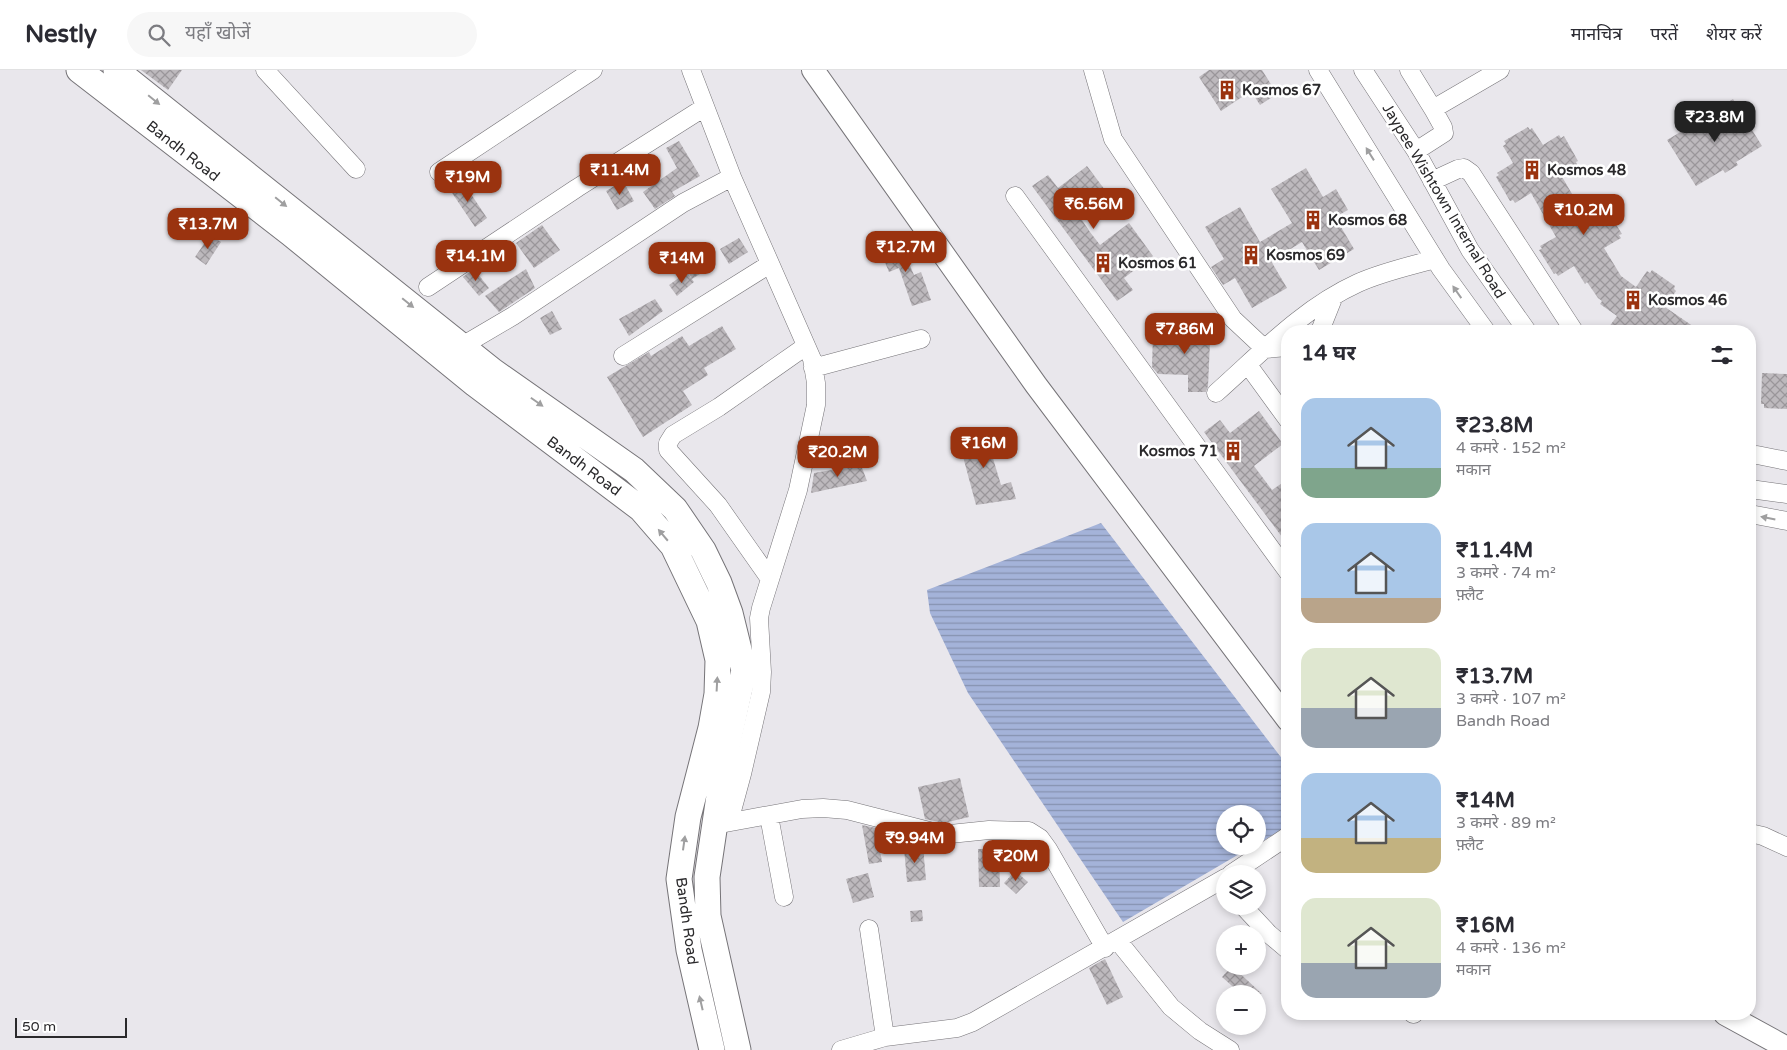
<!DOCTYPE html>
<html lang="hi">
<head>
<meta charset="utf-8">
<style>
	body { margin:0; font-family:"Varela Round","Noto Sans Devanagari",sans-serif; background:#f7f7f7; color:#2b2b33; height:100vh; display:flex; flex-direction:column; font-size:19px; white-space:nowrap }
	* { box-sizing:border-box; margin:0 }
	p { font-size:16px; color:#7c7c81 }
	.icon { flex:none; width:28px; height:28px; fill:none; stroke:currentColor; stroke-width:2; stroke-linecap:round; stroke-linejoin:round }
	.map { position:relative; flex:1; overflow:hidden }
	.sheet { position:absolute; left:1281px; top:255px; width:475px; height:695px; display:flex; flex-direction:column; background:#fff; border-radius:20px; box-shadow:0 2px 8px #0003 }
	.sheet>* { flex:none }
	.tools { position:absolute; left:1216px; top:735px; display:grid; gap:10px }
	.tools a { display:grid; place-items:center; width:50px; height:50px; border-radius:50%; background:#fff; box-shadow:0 2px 8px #0003; font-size:25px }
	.scale { position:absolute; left:15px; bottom:12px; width:112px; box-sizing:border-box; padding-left:5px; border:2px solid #2a292b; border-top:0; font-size:14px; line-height:18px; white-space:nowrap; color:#2a292b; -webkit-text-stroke:4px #fff; paint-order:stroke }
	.price { position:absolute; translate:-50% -42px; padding:0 11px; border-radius:10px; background:#9a330f; color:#fff; font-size:16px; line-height:32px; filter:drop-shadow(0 1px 2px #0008) }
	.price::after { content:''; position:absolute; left:50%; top:30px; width:15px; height:11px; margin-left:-8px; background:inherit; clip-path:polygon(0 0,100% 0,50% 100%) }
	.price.selected { background:#222; color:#fff }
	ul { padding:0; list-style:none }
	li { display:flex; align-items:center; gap:15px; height:125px; padding:0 20px }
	li span { display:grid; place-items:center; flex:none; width:140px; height:100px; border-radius:15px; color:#555 }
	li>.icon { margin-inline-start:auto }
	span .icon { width:60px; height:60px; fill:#fffc; stroke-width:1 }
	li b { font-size:21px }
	h2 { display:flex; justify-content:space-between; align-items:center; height:60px; padding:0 20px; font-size:21px }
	header { display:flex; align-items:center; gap:30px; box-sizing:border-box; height:70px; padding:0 25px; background:#fff; border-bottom:1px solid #e1e1e2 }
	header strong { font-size:24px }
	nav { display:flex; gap:28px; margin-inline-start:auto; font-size:18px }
	.search { width:350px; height:45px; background:#f7f7f7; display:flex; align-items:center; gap:12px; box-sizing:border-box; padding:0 18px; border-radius:28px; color:#7c7c81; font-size:19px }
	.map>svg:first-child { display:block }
</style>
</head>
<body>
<header>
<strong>Nestly</strong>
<div class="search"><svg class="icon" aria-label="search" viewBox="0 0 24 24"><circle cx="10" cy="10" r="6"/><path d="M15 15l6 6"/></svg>यहाँ खोजें</div>
<nav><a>मानचित्र</a><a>परतें</a><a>शेयर करें</a></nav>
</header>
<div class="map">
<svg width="1787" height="980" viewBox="0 0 1787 980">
	<defs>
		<pattern id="water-rules" width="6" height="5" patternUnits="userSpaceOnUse" patternTransform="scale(1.25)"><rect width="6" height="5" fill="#a4b3d9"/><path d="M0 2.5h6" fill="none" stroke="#8692b0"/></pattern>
		<pattern id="building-cross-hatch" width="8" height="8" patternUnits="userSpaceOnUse" patternTransform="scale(1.25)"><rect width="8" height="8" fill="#bdb9bd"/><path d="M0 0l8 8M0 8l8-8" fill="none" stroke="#9a969a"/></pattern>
	</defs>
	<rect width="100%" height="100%" fill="#e9e7ec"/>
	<path fill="url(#water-rules)" d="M1101,453l186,242v61l-29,18v-30h-33v32h28l-130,76 -155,-229 -38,-80 -3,-23z"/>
	<path fill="url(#building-cross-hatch)" d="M141,0h41l-14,20z
		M1209,0h53l15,24 -17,11 -9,-14 -30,20 -22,-34z
		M1733,29l29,47 -26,16 2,3 -13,8 -2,-3 -27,16 -29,-46 27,-16 -2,-4 13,-8 2,4z
		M1528,57l2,3 2,-2 11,17 16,-10 2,3 3,-2 14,25 -2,1 1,3 -16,10 25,43 16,-10 2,3 3,-1 15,24 -3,1 2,3 -17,10 17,28 15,11 11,-16 3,2 2,-3 23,16 -1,3 2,2 -11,16 35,24h-94l11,-15 -17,-12 2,-3 -4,-3 -11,-16 -2,2 -11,-18 -16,10 -2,-3 -2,1 -15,-24 3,-1 -2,-3 16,-9 -25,-44 -16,10 -2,-3 -3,1 -14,-24 3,-2 -2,-2 16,-10 -10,-17 3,-2 -2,-3z
		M679,71l21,35 -28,16 3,4 -20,13 -12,-17 34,-24 -11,-20z
		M1087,96l24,32 -29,22 8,12 10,13 29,-22 24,33 -29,22 9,12 -16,11 -85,-115 16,-11 10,13z
		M1306,98l17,29 13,-8 12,21 -13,7 19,32 -35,21 -17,-28 -31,19 16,27 -35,20 -17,-30 -12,7 -12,-18 13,-8 -19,-32 35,-20 20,35 32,-19 -21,-34z
		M461,109l26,39 -12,9 -27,-40z
		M623,111l11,20 -17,9 -11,-19z
		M542,155l18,25 -26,18 -18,-25z
		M210,165l11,7 -15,23 -11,-8z
		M739,168l9,14 -19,12 -9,-15z
		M899,170l15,35 7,-3 10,28 -19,6 -13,-38 -10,4 -10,-24z
		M694,177l14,22 -16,10 -13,-23z
		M474,199l15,19 -10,8 -16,-19z
		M526,199l9,19 -36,24 -14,-16z
		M687,202l7,10 -17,14 -8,-11z
		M655,229l8,12 -34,25 -10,-17z
		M552,241l10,18 -12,6 -10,-17z
		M1191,250l20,1 -3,65 -2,6h-18v-17l-30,-1 -6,-7 1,-34 37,2z
		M722,256l14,23 -32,19 4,7 -25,16 9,14 -49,32 -36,-60 42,-25 2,4 31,-20 7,10z
		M1762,303l25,1v35l-23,-1v-4h-3z
		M1259,341l24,33 -29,22 18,24 16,-11v66l-84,-113 16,-12 10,13z
		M992,359l4,14 -7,2 12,40 10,-3 5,17 -40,6 -18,-67z
		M861,395l6,16 -56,12 3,-20z
		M960,708l9,39 -25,6 -19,-4 -7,-32z
		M862,755l14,3 6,34 -13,2z
		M923,776l3,34 -19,2 -3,-34z
		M978,779h21l1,38h-21z
		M1015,801l13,11 -12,12 -12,-11z
		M868,803l6,24 -21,6 -7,-24z
		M922,840l1,11 -12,1 -1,-11z
		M1105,889l18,38 -16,8 -18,-37z
		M1232,896l30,28h-21l-19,-17z"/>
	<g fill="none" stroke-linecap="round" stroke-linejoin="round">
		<defs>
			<path id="minor" d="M265,0l91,99
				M691,0l41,107 80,182 4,24v22l-18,85 -37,118 -2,10 3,54 -1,20 -19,82 -13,48
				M1093,0l20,69 120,180 32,30 23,-2
				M1318,0l123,199 45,62
				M1363,0l53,81 54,99 57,81
				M1409,0l24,39 67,-39
				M1416,81l28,-18 -1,-6 -10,-18
				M439,102l154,-102
				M1432,111l26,-12 6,-1 7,5 103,158
				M1015,126l273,376
				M428,217l149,-99 128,-81
				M1320,261l14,-35
				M462,276l51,-30 170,-113 49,-26
				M623,286l147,-92
				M1248,295l40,55
				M813,298l108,-29
				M1216,323c45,-40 87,-85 142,-110 24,-11 52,-17 77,-24
				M1757,385l30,6
				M1750,419l37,5
				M1750,444l37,7
				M770,509l-52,-74 -50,-55v-7l5,-8 46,-28 87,-61
				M769,746l15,81
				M720,754l82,-15 21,-1 24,2 86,22 17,2 39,-4 40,1 11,7 8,11 57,99
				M1750,763l13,3 24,11
				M1231,804l57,-38
				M1243,836l26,28 19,16
				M869,859l16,108
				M1118,871l53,66 29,24 30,19
				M1413,944h1
				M841,980l44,-13 72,-9 16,-6 252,-144"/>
			<path id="tertiary" d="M813,0l223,315 252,335
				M1725,944l62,34"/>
			<path id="secondary" d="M79,0l211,163 185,151 166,125 32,37 36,75 9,39 -1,34 -6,34 -23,89 -9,62 10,71 23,100
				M116,0l377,301 141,99 41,39 28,41 16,33 11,30 14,57 -19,86 -18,121 1,39 30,134"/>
		</defs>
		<use href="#minor" stroke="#767478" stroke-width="19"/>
		<use href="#tertiary" stroke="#767478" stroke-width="24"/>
		<use href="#secondary" stroke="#767478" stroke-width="27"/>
		<use href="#minor" stroke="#fff" stroke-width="18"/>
		<use href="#tertiary" stroke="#fff" stroke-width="22"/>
		<use href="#secondary" stroke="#fff" stroke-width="25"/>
	</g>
	<defs><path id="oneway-solid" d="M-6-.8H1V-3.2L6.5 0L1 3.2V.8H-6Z" transform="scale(1.25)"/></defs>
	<g fill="#9f9fa0">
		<use href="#oneway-solid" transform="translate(154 30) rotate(39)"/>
		<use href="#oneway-solid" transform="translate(1370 84) rotate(-122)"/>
		<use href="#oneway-solid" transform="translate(281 132) rotate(39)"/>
		<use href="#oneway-solid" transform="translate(1457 222) rotate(-125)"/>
		<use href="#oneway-solid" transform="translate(408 233) rotate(39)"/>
		<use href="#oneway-solid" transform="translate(537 332) rotate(35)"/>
		<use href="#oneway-solid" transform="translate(1768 448) rotate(-169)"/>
		<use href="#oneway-solid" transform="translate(663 465) rotate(-130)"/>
		<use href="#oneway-solid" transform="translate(717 614) rotate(-87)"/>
		<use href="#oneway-solid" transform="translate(684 773) rotate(-82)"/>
		<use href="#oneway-solid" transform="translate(701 933) rotate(-103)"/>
	</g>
	<defs>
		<symbol id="building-bare" viewBox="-9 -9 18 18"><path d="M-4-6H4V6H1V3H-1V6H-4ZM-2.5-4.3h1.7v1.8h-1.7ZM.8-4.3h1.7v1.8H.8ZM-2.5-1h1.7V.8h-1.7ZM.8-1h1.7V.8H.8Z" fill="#9a330f" stroke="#fff" stroke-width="2.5" paint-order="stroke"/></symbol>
	</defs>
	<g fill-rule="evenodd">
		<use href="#building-bare" x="1213" y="6" width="28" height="28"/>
		<use href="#building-bare" x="1518" y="86" width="28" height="28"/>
		<use href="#building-bare" x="1299" y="136" width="28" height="28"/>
		<use href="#building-bare" x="1237" y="171" width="28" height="28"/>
		<use href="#building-bare" x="1089" y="179" width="28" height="28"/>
		<use href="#building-bare" x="1619" y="216" width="28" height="28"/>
		<use href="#building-bare" x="1219" y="367" width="28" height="28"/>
	</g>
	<g text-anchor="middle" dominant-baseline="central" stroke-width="5" stroke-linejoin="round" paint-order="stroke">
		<g font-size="15" font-weight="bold" fill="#2a292b" stroke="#fff" text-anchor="start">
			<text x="1242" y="20">Kosmos 67</text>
			<text x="1547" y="100">Kosmos 48</text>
			<text x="1328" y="150">Kosmos 68</text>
			<text x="1266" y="185">Kosmos 69</text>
			<text x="1118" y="193">Kosmos 61</text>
			<text x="1648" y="230">Kosmos 46</text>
			<text x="1218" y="381" text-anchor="end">Kosmos 71</text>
		</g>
		<g font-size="15" fill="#2a292b" stroke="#fff">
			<text transform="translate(183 81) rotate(38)">Bandh Road</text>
			<text transform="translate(1444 131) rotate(59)">Jaypee Wishtown Internal Road</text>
			<text transform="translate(584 396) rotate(37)">Bandh Road</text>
			<text transform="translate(687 851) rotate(82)">Bandh Road</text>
		</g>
	</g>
</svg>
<div class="tools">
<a><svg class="icon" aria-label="locate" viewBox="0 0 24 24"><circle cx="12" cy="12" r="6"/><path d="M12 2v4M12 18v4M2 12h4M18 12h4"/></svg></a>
<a><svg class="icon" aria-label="layers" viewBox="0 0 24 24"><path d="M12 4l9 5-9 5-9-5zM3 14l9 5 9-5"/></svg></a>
<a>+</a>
<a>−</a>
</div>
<div class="scale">50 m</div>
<b class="price selected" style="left:1715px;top:73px">₹23.8M</b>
<b class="price" style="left:620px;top:126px">₹11.4M</b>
<b class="price" style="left:468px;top:133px">₹19M</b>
<b class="price" style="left:1094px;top:160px">₹6.56M</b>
<b class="price" style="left:1584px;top:166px">₹10.2M</b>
<b class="price" style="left:208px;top:180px">₹13.7M</b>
<b class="price" style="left:906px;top:203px">₹12.7M</b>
<b class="price" style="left:476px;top:212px">₹14.1M</b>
<b class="price" style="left:682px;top:214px">₹14M</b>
<b class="price" style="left:1185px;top:285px">₹7.86M</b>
<b class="price" style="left:984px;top:399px">₹16M</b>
<b class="price" style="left:838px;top:408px">₹20.2M</b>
<b class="price" style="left:915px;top:794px">₹9.94M</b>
<b class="price" style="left:1016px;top:812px">₹20M</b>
<section class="sheet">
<h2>14 घर<svg class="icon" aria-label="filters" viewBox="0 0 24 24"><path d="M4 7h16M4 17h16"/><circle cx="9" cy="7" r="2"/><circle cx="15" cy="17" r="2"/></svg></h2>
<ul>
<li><span style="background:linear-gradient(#a9c7e8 70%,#7fa58c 0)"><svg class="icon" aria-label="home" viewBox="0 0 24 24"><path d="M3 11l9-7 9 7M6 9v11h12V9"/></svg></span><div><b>₹23.8M</b><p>4 कमरे · 152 m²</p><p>मकान</p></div></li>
<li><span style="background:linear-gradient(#a9c7e8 75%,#b9a48a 0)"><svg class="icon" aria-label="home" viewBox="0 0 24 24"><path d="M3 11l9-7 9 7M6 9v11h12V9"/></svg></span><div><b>₹11.4M</b><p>3 कमरे · 74 m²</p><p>फ़्लैट</p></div></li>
<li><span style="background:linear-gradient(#dfe7d0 60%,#9aa5b1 0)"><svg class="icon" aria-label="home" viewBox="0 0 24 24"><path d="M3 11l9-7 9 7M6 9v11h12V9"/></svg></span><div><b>₹13.7M</b><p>3 कमरे · 107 m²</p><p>Bandh Road</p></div></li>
<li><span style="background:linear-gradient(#a9c7e8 65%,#c2b280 0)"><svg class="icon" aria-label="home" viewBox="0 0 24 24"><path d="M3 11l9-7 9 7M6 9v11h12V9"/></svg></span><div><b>₹14M</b><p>3 कमरे · 89 m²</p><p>फ़्लैट</p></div></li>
<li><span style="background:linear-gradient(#dfe7d0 65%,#9aa5b1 0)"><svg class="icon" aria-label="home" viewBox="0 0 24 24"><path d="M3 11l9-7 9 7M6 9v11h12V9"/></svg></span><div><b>₹16M</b><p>4 कमरे · 136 m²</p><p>मकान</p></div></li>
</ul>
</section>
</div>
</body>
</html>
